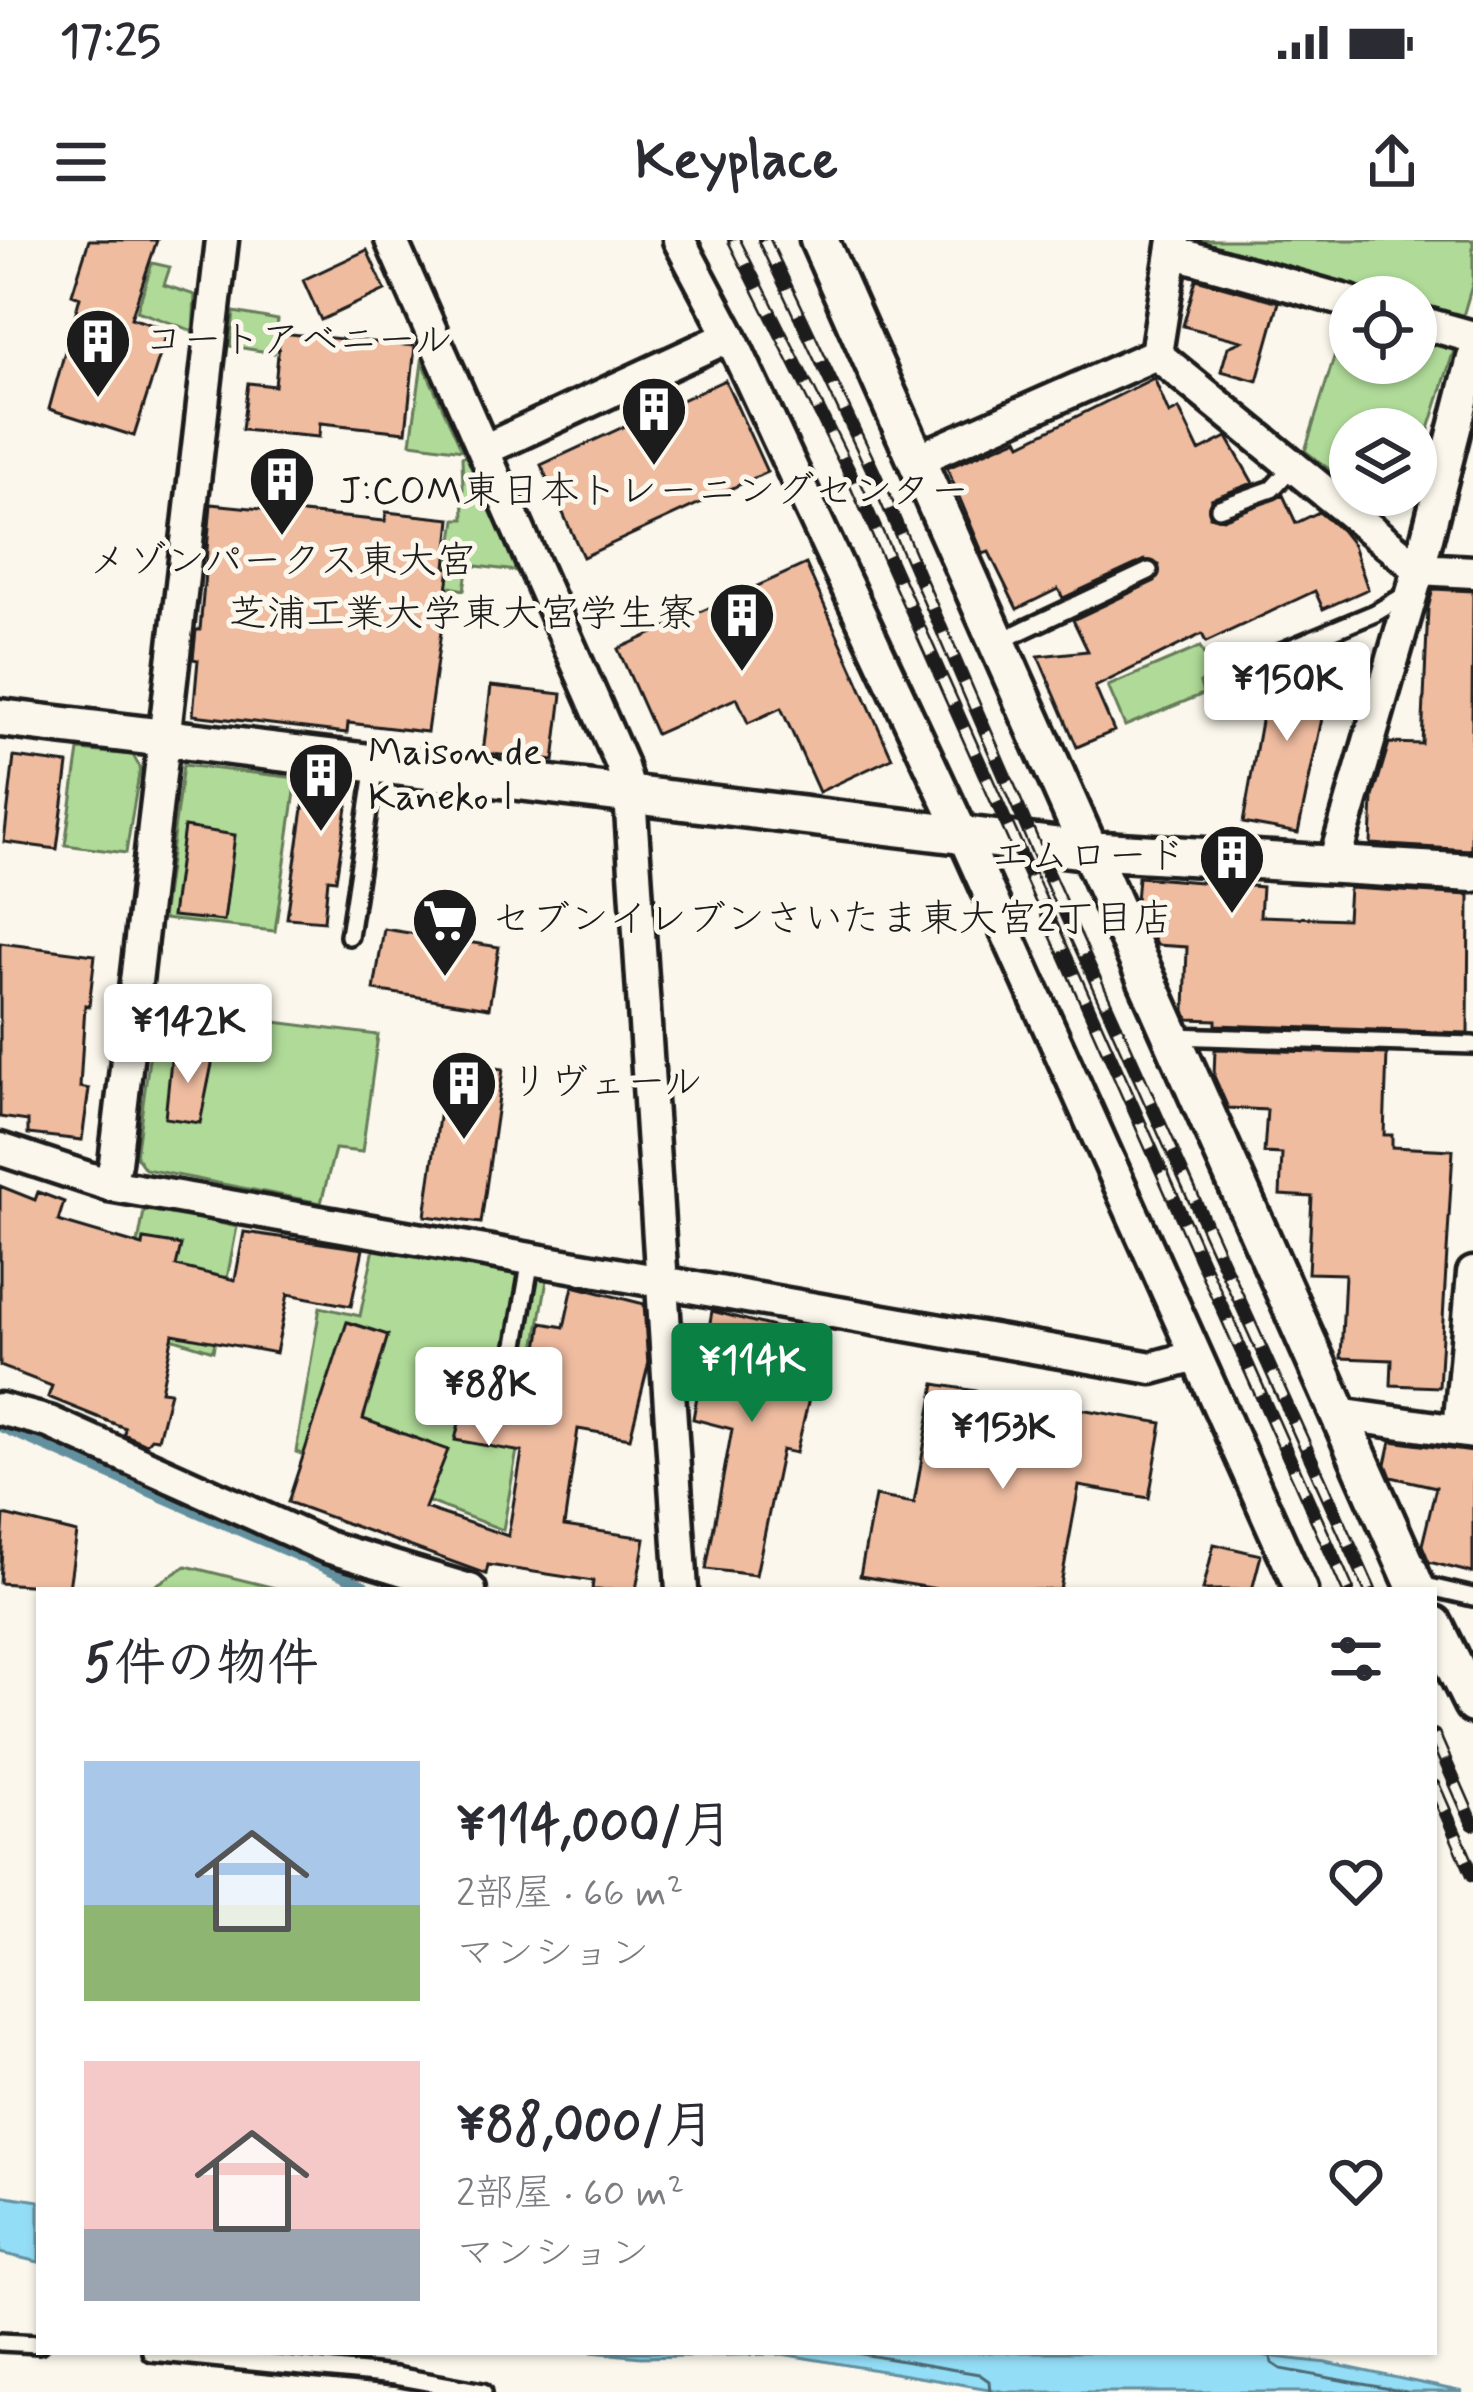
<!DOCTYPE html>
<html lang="ja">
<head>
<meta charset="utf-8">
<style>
	body { margin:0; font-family:Mynerve,"Klee One",sans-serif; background:#f7f7f7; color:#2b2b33; height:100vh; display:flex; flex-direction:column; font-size:45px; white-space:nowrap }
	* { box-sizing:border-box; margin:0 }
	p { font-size:39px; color:#7c7c81 }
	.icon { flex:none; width:66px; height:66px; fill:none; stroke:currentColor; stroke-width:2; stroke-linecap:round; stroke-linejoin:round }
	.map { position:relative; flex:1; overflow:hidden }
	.details { position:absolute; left:36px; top:1347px; width:1401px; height:768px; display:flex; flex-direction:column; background:#fff; border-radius:0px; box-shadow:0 3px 9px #0004 }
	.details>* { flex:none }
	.controls { position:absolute; left:1329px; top:36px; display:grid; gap:24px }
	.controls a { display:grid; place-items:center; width:108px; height:108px; border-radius:50%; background:#fff; box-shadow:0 3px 9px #0004; font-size:60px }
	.price { position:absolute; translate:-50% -102px; padding:0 27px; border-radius:12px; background:#fff; color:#222; font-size:39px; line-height:78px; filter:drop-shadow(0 3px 6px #0008) }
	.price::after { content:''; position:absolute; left:50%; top:72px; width:36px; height:27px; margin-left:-18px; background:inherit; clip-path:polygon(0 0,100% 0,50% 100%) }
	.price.on { background:#0b8043; color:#fff }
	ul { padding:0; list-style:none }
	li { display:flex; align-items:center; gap:36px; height:300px; padding:0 48px }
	li span { display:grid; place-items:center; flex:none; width:336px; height:240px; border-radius:0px; color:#555 }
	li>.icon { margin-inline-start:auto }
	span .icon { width:144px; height:144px; fill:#fffc; stroke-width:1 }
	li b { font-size:51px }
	h2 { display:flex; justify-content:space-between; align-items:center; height:144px; padding:0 48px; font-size:51px }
	.status { display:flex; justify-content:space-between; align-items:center; height:84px; padding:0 60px; background:#fff; direction:ltr }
	.status svg { height:33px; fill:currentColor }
	header { display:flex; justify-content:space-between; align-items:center; height:156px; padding:0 48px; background:#fff; font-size:54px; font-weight:800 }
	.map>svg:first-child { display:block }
</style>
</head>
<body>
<div class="status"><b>17:25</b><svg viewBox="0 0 49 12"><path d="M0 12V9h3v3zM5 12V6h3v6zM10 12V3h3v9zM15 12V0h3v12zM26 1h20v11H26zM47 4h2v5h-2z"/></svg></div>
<header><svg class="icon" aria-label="menu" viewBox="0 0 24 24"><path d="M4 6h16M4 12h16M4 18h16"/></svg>Keyplace<svg class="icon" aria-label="share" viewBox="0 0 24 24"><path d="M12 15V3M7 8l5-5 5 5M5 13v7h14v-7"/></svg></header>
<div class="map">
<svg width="1473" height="2152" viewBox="0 0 1473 2152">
	<rect width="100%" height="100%" fill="#fbf7ec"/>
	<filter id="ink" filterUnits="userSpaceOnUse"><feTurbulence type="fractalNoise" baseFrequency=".00833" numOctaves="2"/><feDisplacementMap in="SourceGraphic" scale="24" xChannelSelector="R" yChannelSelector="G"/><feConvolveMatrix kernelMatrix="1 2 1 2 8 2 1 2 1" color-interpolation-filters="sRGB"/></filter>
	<g filter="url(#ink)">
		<path fill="#afda98" stroke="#667b5a" stroke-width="3" d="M1196,0h277v42l-10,34 -47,-13v-6h-20z
			M152,23l18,4 -6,18 31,10 -2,36 -56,-20z
			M1349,69l1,54h66v-32l40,13 -40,126v-41h-66v56l-45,-34z
			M234,72l44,8 -4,33 -44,-7z
			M422,122l40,88 -51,-7z
			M469,213l47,118 -48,-6 -4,25 -18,-4 10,-67h8l-2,-62z
			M1200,407l14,28 -14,8 3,11 -78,32 -17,-40z
			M79,510l54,5 7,13 -14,85 -61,-8z
			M183,525l114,13 -22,153 -113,-12z
			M156,767l222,28 -16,117 -27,-3 -14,54 -176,-34 -9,-13z
			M145,966l92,21 -24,124 -90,-28z
			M374,1008l173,32 -44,250 -207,-78 24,-145 40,9z
			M186,1326l97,24h-135z"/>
		<path fill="#94ddf6" stroke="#64909f" stroke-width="3" d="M0,1955l39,6v61l-39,-9z
			M591,2112h640l96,11 136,29h-456l-225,-38 -141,3z"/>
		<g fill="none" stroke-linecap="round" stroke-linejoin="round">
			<path stroke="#4c6973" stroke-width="3" d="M850,2112l129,22 10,7 1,11
				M1270,2112l2,11 9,6 125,23"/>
			<path stroke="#64909f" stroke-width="10" d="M0,1187l364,158"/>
		</g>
		<path fill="#efbca0" stroke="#1c1c1c" stroke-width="3" d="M89,0h68l-26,78 37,12 -34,106 -85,-27 31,-112 -8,-3z
			M367,10l18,40 -64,30 -18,-40z
			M1196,39l83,23 -22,79 -36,-10 7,-24 14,-6 -59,-15z
			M280,93l135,13 -9,86 -86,-9 -1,14 -77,-7 6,-47 27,3z
			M1154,138l15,36 10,-5 20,42 28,-14 26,46 -42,16 -1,17 13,3 60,-24 13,28 23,-11 22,18 12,15 15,44 -45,20 -8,-18 -109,51 -4,-8 -107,53 19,44 -37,16 -39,-91 50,-5 -15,-31 82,-39 4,-16 -14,-5 -82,38 -5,-9 -41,20 -28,-57 -6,2 -36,-86 71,-30 3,6z
			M725,140l42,92 -184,85 -42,-92z
			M211,264l174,17 1,-9 65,7 -5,48 4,1 -23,164 -79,-9 -1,10 -154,-18 5,-55 -5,-1 3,-29h4z
			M806,324l86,194 -73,34 -38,-84 -33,15 -11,-25 -81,36 -38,-85z
			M1433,349l40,2 -2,259 -100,-6 2,-47 16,-54 33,1 6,-136z
			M1272,419l9,5 13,-5 39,7 -35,167 -55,-10z
			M491,446l71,8 -8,67 -71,-8z
			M14,517l54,7 -11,85 -53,-7z
			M306,548l43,6 -13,86 -8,-1 -4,42 -37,-3z
			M184,587l51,8 -11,86 -52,-5z
			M1138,637l124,10 -2,29 87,3 2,-31 120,7 -1,138 -252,-8v-5l-28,-1 -3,-9 2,-63 -31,-2 -8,-19 1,-19 -10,-1 -3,-5z
			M384,689l115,18 -10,61 -115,-18z
			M0,703l95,12 -6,51 -4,-1 -5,82 9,2 -7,51 -54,-6v-13l-28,-4z
			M1215,809l172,5 -3,81h8v12l61,3 -14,237 -48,-2 1,-25 -51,-2 4,-84 -37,-1 4,-76 -32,-2 2,-41 -18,-1 3,-43 -39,-2 -14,-32z
			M172,811l42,3 -14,69 -35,-5z
			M447,821l56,8 -22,154 -56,-7z
			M0,946l35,14 3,-8 26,10 -6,19 85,25 1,-7 37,6 -5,21 59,14 9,-48 119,17 -12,57 -63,-12 -12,59 -103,-19 -12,57 9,1 -12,47 -7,-1 -5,6 -22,-10 1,-6 -77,-31 4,-11 -52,-20z
			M573,1046l71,18 4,62 -18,72 -52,-9 -14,97 81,12 -9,52h-44l1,-9 -105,-16 -2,9 -198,-72 59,-180 41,13 -25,84 85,31 -23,58 83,28 14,-84 -67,-12 11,-46 20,-6 44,9 12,-74 22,4z
			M712,1071l111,29 -27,113 -14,-3 -26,125 -50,-6 26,-140 -39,-10z
			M935,1144l227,39 -13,75 -70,-12 -19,104h-117l-83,-14 15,-80 39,7z
			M1391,1201l82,11v121l-44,-11 -7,-17 14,-58 -45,-10 -5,-13z
			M4,1275l73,18 -8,55 -69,-5z
			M1214,1304l47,11 -9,35h-49z"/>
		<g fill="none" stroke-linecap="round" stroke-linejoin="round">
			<defs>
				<path id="service" d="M1219,268l53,-19 21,-23
					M1000,401l149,-70
					M1281,412l94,-39 34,-20
					M349,696l26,-171
					M1172,796l301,9
					M450,1146l56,-17 8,-13 17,-97
					M1417,1344l56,13
					M0,2102l39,2
					M151,2112l244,24 88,16"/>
				<path id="minor" d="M391,0l230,523 9,32 52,795
					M679,0l51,96 233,499 338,755
					M1172,12l178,50
					M1416,81l57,16
					M1156,114l263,215 -86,297
					M1473,118l-54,211 54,3
					M484,210l246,-114
					M916,220l240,-106 18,-114
					M0,909l109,36 1043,183 44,-12
					M109,945l6,-22 107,-923
					M0,1169l49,13 278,125 143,43
					M1338,1174l135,19
					M1459,1191l14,-158"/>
				<path id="tertiary" d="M819,0l598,1350
					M0,478l1086,132 387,23
					M1434,1385l39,79"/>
			</defs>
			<use href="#service" stroke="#1c1c1c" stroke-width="24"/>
			<use href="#minor" stroke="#1c1c1c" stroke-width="39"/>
			<use href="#tertiary" stroke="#1c1c1c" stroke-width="45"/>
			<use href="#service" stroke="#fbf7ec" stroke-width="15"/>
			<use href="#minor" stroke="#fbf7ec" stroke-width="30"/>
			<use href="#tertiary" stroke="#fbf7ec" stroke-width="36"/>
			<defs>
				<path id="rail" d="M734,0l120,241 494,1109
					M764,0l111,235 159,369 336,746
					M1434,1495l39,89
					M1434,1546l39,89"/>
			</defs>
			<use href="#rail" stroke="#1c1c1c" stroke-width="14"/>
			<use href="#rail" stroke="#fbf7ec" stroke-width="9" stroke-dasharray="27" stroke-linecap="butt"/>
		</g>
	</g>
	<defs>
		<symbol id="building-pin" viewBox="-11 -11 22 30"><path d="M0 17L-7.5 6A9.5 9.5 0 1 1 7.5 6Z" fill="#1c1c1c" stroke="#fbf7ec"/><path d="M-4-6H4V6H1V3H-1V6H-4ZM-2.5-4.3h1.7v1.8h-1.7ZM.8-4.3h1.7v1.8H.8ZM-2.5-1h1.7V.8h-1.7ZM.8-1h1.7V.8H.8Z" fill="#fff"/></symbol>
		<symbol id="supermarket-pin" viewBox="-11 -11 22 30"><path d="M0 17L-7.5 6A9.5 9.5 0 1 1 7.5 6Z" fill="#1c1c1c" stroke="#fbf7ec"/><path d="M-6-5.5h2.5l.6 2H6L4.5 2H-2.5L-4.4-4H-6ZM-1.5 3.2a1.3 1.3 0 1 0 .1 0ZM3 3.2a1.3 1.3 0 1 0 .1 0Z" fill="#fff"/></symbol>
	</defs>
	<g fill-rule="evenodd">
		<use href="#building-pin" x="60" y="63" width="76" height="104"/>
		<use href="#building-pin" x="616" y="131" width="76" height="104"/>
		<use href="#building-pin" x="244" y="201" width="76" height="104"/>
		<use href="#building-pin" x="704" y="337" width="76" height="104"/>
		<use href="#building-pin" x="283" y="497" width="76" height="104"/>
		<use href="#building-pin" x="1194" y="579" width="76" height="104"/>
		<use href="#supermarket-pin" x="407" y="642" width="76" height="104"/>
		<use href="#building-pin" x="426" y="805" width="76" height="104"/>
	</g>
	<g text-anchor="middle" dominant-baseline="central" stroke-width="10" stroke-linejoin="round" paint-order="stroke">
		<g font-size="39" fill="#1c1c1c" stroke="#fbf7ec" text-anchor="start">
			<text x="144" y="101">コートアベニール</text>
			<text x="654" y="252" text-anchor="middle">J:COM東日本トレーニングセンター</text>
			<text x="282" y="322" text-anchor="middle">メゾンパークス東大宮</text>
			<text x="696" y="375" text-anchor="end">芝浦工業大学東大宮学生寮</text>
			<text x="368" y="513">Maison de<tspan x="368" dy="45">KanekoⅠ</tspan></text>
			<text x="1186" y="617" text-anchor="end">エムロード</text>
			<text x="492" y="680">セブンイレブンさいたま東大宮2丁目店</text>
			<text x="510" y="843">リヴェール</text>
		</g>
	</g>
</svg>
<div class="controls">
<a><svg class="icon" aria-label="locate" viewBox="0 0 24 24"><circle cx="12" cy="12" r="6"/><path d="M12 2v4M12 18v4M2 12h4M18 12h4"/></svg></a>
<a><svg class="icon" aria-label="layers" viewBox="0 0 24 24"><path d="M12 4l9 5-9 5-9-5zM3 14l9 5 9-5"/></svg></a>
</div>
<b class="price" style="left:1287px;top:504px">¥150K</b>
<b class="price" style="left:188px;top:846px">¥142K</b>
<b class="price on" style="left:752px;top:1185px">¥114K</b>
<b class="price" style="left:489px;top:1209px">¥88K</b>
<b class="price" style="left:1003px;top:1252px">¥153K</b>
<section class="details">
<h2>5件の物件<svg class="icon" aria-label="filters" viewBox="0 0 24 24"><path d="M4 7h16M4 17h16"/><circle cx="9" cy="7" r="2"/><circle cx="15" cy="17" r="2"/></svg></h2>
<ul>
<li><span style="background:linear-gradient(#a9c7e8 60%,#8fb573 0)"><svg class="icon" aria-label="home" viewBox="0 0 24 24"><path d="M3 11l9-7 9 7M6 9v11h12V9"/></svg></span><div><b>¥114,000/月</b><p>2部屋 · 66 m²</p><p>マンション</p></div><svg class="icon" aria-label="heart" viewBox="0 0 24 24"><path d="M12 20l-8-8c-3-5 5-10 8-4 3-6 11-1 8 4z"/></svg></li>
<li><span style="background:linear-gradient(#f6c9c9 70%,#9aa5b1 0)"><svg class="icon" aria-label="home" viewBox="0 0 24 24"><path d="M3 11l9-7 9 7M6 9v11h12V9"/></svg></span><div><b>¥88,000/月</b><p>2部屋 · 60 m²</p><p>マンション</p></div><svg class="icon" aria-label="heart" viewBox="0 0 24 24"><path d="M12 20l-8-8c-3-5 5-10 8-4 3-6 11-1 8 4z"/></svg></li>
</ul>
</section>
</div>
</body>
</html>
